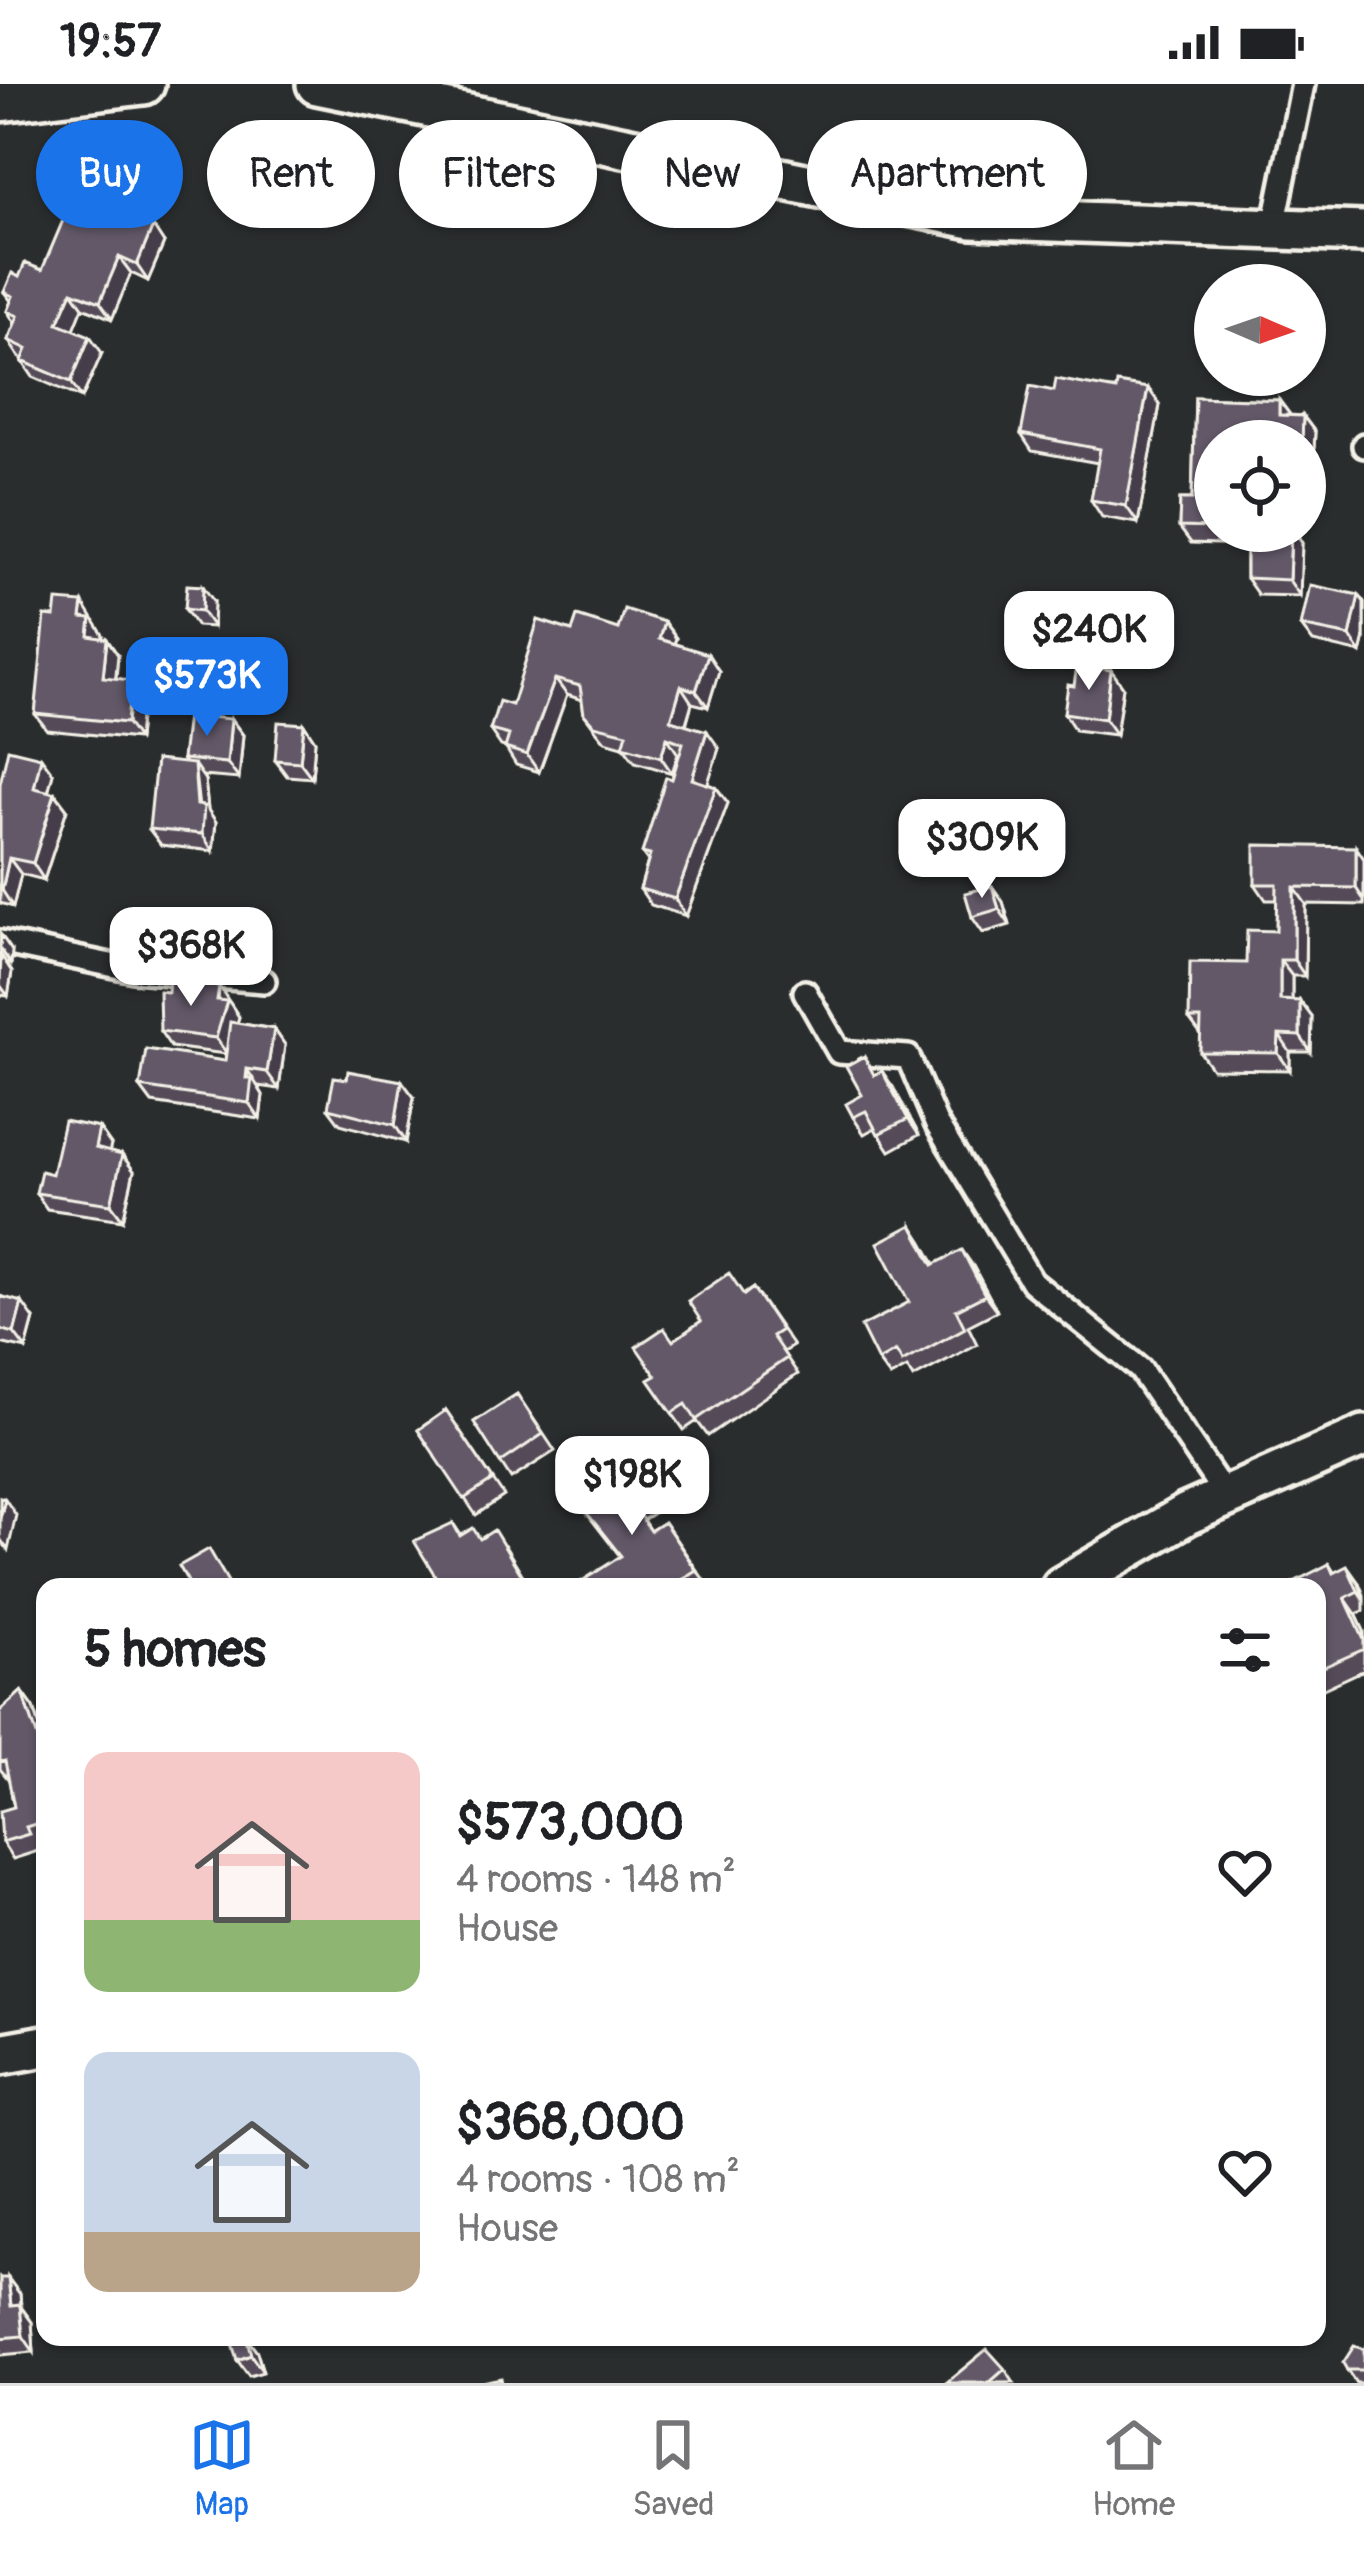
<!DOCTYPE html>
<html lang="en">
<head>
<meta charset="utf-8">
<style>
	body { margin:0; font-family:Pangolin,sans-serif; background:#f6f6f6; color:#202124; height:100vh; display:flex; flex-direction:column; font-size:45px; white-space:nowrap }
	* { box-sizing:border-box; margin:0 }
	p { font-size:39px; color:#757577 }
	.icon { flex:none; width:66px; height:66px; fill:none; stroke:currentColor; stroke-width:2; stroke-linecap:round; stroke-linejoin:round }
	.map { position:relative; flex:1; overflow:hidden }
	.drawer { position:absolute; left:36px; top:1494px; width:1290px; height:768px; display:flex; flex-direction:column; background:#fff; border-radius:24px; box-shadow:0 3px 9px #0004 }
	.drawer>* { flex:none }
	.guide { position:absolute; left:36px; top:36px; width:1293px; height:108px; display:flex; gap:24px }
	.needle { width:78px; rotate:92deg }
	.tools { position:absolute; left:1194px; top:180px; display:grid; gap:24px }
	.tools a { display:grid; place-items:center; width:132px; height:132px; border-radius:50%; background:#fff; box-shadow:0 3px 9px #0004; font-size:60px }
	.price { position:absolute; translate:-50% -102px; padding:0 27px; border-radius:24px; background:#fff; color:#222; font-size:39px; line-height:78px; filter:drop-shadow(0 3px 6px #0008) }
	.price::after { content:''; position:absolute; left:50%; top:72px; width:36px; height:27px; margin-left:-18px; background:inherit; clip-path:polygon(0 0,100% 0,50% 100%) }
	.price.active { background:#1a73e8; color:#fff }
	ul { padding:0; list-style:none }
	li { display:flex; align-items:center; gap:36px; height:300px; padding:0 48px }
	li span { display:grid; place-items:center; flex:none; width:336px; height:240px; border-radius:24px; color:#555 }
	li>.icon { margin-inline-start:auto }
	span .icon { width:144px; height:144px; fill:#fffc; stroke-width:1 }
	li b { font-size:51px }
	h2 { display:flex; justify-content:space-between; align-items:center; height:144px; padding:0 48px; font-size:51px }
	.pill { padding:0 42px; border-radius:54px; background:#fff; box-shadow:0 3px 9px #0004; font-size:42px; line-height:108px }
	.pill.active { background:#1a73e8; color:#fff }
	.status { display:flex; justify-content:space-between; align-items:center; height:84px; padding:0 60px; background:#fff; direction:ltr }
	.status svg { height:33px; fill:currentColor }
	.menu { display:flex; justify-content:space-around; align-items:center; height:168px; border-top:3px solid #e0e0e0; background:#fff; font-size:33px; color:#757577 }
	.menu a { display:grid; justify-items:center; gap:6px }
	.menu .active { color:#1a73e8 }
	.map>svg:first-child { display:block }
</style>
</head>
<body>
<div class="status"><b>19:57</b><svg viewBox="0 0 49 12"><path d="M0 12V9h3v3zM5 12V6h3v6zM10 12V3h3v9zM15 12V0h3v12zM26 1h20v11H26zM47 4h2v5h-2z"/></svg></div>
<div class="map">
<svg width="1364" height="2299" viewBox="0 0 1364 2299">
	<rect width="100%" height="100%" fill="#2a2d2e"/>
	<filter id="ink" filterUnits="userSpaceOnUse"><feTurbulence type="fractalNoise" baseFrequency=".00833" numOctaves="2"/><feDisplacementMap in="SourceGraphic" scale="24" xChannelSelector="R" yChannelSelector="G"/><feConvolveMatrix kernelMatrix="1 2 1 2 8 2 1 2 1" color-interpolation-filters="sRGB"/></filter>
	<g filter="url(#ink)">
		<g fill="none" stroke-linecap="round" stroke-linejoin="round">
			<defs>
				<path id="lane" d="M1273,147l30,-147
					M1364,362v-1
					M0,858l134,28 130,11
					M805,908l34,60 69,5 28,66 96,159 108,87 86,127"/>
				<path id="street" d="M317,0l654,134 393,14
					M0,17l144,-17
					M1062,1503l125,-73 177,-78
					M0,1970l45,-8"/>
			</defs>
			<use href="#lane" stroke="#f4f1e8" stroke-width="30"/>
			<use href="#street" stroke="#f4f1e8" stroke-width="48"/>
			<use href="#lane" stroke="#2a2d2e" stroke-width="21"/>
			<use href="#street" stroke="#2a2d2e" stroke-width="39"/>
		</g>
		<path fill="#544c59" stroke="#f4f1e8" stroke-width="3" d="M95,93l63,9 -10,24 -10,-3 -5,13 31,23 -16,38 -17,-8 -19,46 -29,-12 -9,22 28,24 -20,45 -49,-21 -11,-16 1,-2 -4,-2 -11,-17 7,-17 -8,-12 4,-10 -7,-9 15,-15 23,-7 58,-68 5,-12z
			M1148,304l12,17 -22,118 -36,-6 -11,-17 7,-37 -66,-12 -11,-17 33,-43z
			M1195,313l84,3 11,15 13,1 12,16 -2,34h-8v-25h-90v90h35l2,7v-7h42l8,12 -2,53 -42,-1 -12,-17v-33l-55,-2 -12,-16 1,-28h12z
			M1359,511l5,7v39l-3,12 -48,-11 -12,-16z
			M214,518l-1,25 -16,-1 -12,-17z
			M95,536l-1,3 9,12 -1,3 16,17 -2,24 15,1 11,16 -4,43 -91,-9 -12,-16z
			M664,538l12,16 -2,6 45,27 -11,36 -16,-4 -6,22 33,23 -12,36 9,3 12,16 -42,113 -35,-11 -11,-16 8,-28 -6,-8 30,-74 8,-25 -8,19 -37,-11 -12,-16 -18,-5 -9,-11 -12,-16 -2,-14 -15,-5 -28,77 -23,-7 -11,-18 -4,-1 -11,-16 82,-99 46,-2z
			M1111,586l12,17 -7,48 -41,-5 -11,-17 10,-27z
			M231,635l12,16 -4,44 -37,-3 3,4 3,30 8,12 -3,29 -52,-6 -12,-16 36,-66 -3,-4z
			M304,640l11,17 -3,37 -25,-2 -12,-16z
			M53,689l-5,18 7,2 12,16 -23,71 -23,-6 -8,33 -13,-4v-119z
			M1356,763l8,12v46l-58,-1 -1,72h-13v25l20,16 -1,35h-21v18l-78,-1 -12,-17 1,-17 -12,-16 57,-56 30,-32 1,-31h-11l-11,-16z
			M992,802l11,16 7,23 -27,8 -11,-16z
			M0,850l12,17 -1,13 -5,-1 6,9 -4,24 -8,-1z
			M230,919l9,14 -2,6 37,6 11,16 -6,44 -21,-3 5,9 -3,24 -108,-16 -12,-16 85,-26 1,-7 -55,-7 -11,-16z
			M876,990l17,13 26,48 -29,16 -15,-23 -11,6 -11,-17 9,-22z
			M347,995l67,18 -8,45 -66,-18 -12,-16z
			M99,1044l12,17 -2,7 13,3 12,16 -11,49 -76,-11 -11,-16z
			M912,1141l23,39 38,2 24,45 -29,15 9,18 -64,34 -6,-10 -17,9 -12,-16 31,-59z
			M753,1204l40,58 -10,6 15,22 -90,62 -11,-15 -13,9 -35,-50 7,-4 17,-35z
			M0,1212l34,23 -8,30 -26,-6z
			M517,1310l38,57 -44,28 -37,-57z
			M446,1326l58,86 -28,19 -58,-85z
			M626,1380l31,47 -14,9 7,11 14,-9 44,64 -2,1h-124l38,-31 -45,-58z
			M453,1439l8,12 44,11 25,41h-88z
			M1329,1480l5,8 25,11 5,12v16l-8,3 8,17v39l-47,22v-105z
			M22,1607l12,17 11,31v102l-7,3 3,6 -28,9 -11,-17 12,-35 -5,-27 -9,-11v-58z
			M0,2194l20,16 1,13 11,15 2,30 -34,3z
			M1364,2265v34h-8l-9,-13z
			M257,2268l6,20 -14,4 -12,-16z
			M1005,2285l9,14h-68z"/>
		<path fill="#453e48" stroke="#f4f1e8" stroke-width="3" d="M146,86l12,16 -10,24 -12,-16z
			M127,107l11,16 -10,24 -11,-16z
			M153,142l11,17 -16,38 -11,-16z
			M119,173l12,16 -19,46 -12,-17z
			M72,207l11,16 -13,32 -12,-16z
			M90,252l12,17 -20,45 -11,-16z
			M1148,304l12,17 -22,118 -12,-17z
			M1279,316l12,16 -12,-1z
			M1303,332l12,16 -2,34 -8,-12v-13h-3z
			M1240,447h10v14z
			M1291,447h3l8,12 -2,53 -11,-16z
			M203,502l11,16 -1,25 -11,-16z
			M1359,511l5,7v39l-3,12 -11,-17z
			M83,519l20,32 -2,18 -12,-17 -8,-18z
			M664,538l12,16 -6,18 -11,-17z
			M107,555l11,16 -4,39 -11,-17z
			M708,570l11,17 -11,36 -12,-16z
			M1111,586l12,17 -7,48 -11,-16z
			M555,595l12,16 -28,77 -12,-17z
			M131,596l11,16 -4,43 -11,-16z
			M681,602l11,17 -10,34 -11,-17z
			M231,635l12,16 -4,44 -12,-16z
			M304,640l11,17 -3,37 -12,-16z
			M707,647l12,17 -15,48 -12,-17z
			M667,653l11,17 -6,19 -11,-16z
			M41,673l12,16 -8,31 -11,-16z
			M194,680l11,16 3,30 8,12 -3,29 -11,-17z
			M716,703l12,16 -42,113 -11,-17z
			M55,709l12,16 -23,71 -11,-17z
			M1356,763l8,12v41l-8,-12z
			M9,774l12,16 -8,33 -11,-17z
			M992,802l11,16 7,23 -11,-16z
			M1294,803l12,17 -1,72 -11,-16z
			M1,851l11,16 -1,13 -11,-16z
			M1,871l11,17 -4,24 -8,-11z
			M1280,876l12,16v41l-12,-17z
			M219,902l20,31 -12,37 -11,-16z
			M1300,917l12,16 -1,35 -11,-16z
			M274,945l11,16 -6,44 -12,-17z
			M1279,951l11,17v18l-12,-17z
			M247,985l16,26 -3,24 -11,-16z
			M882,987l11,16 26,48 -11,-16z
			M402,997l12,16 -8,45 -11,-17z
			M99,1044l12,17 -5,20 -11,-17z
			M122,1071l12,16 -11,49 -12,-16z
			M912,1141l11,17 21,39 -11,-16z
			M962,1166l11,16 24,45 -12,-16z
			M22,1218l12,17 -8,30 -12,-16z
			M5,1415l11,16 -8,35 -8,-11v-21z
			M1347,1482l12,17 5,17 -6,-9z
			M1345,1514l11,16 8,17v9z
			M22,1607l12,17 11,35 -6,-2z
			M8,2194l12,16 1,13 11,15 2,30 -11,-16 -12,-30z
			M246,2253l11,15 6,20 -12,-17z"/>
		<path fill="#625867" stroke="#f4f1e8" stroke-width="3" d="M106,69l40,17 -10,24 -9,-3 -10,24 36,11 -16,39 -18,-8 -19,45 -28,-11 -14,32 32,13 -19,46 -49,-21 5,-12 -19,-9 10,-24 -11,-5 6,-15 -9,-4 8,-19 7,4 6,-14 17,7 33,-78 25,10 8,-20 -13,-5z
			M1056,295l60,11 1,-7 31,5 -22,118 -35,-6 9,-51 -79,-15 9,-48 24,5z
			M1195,313l84,3v15l24,1 -1,25h-87v87l-36,-1 1,-28h12z
			M1252,447h39l-2,49 -43,-2v-40h6z
			M187,501l16,1 -1,25 -17,-2z
			M1310,501l49,10 -9,41 -49,-10z
			M57,517l26,2 -2,15 10,1 -2,17 18,3 -4,38 28,3 -4,43 -92,-9 10,-98 10,1z
			M624,525l40,13 -5,17 49,15 -12,37 -15,-5 -10,34 36,11 -15,48 24,8 -41,112 -35,-10 10,-34 -8,-2 24,-76 6,2 11,-36 -16,-6 -6,20 -38,-11 4,-13 -33,-8 -10,-11 -4,-28 -25,-7 -28,76 -22,-7 4,-13 -19,-5 9,-29 13,4 26,-85 34,11 5,-15 41,13z
			M1077,581l34,5 -6,49 -41,-6 4,-28 6,1z
			M187,631l44,4 -4,44 -45,-4z
			M278,638l26,2 -4,38 -25,-2z
			M8,665l33,8 -7,31 21,5 -22,70 -24,-5 -7,32h-2v-106z
			M156,676l38,4 3,41 7,1 -2,28 -53,-5z
			M1255,761l101,2v41l-62,-1v73h-14v40l20,1v35l-21,-1 -1,18 -78,-1 1,-33h-12l1,-57 56,1 1,-33 29,1 1,-47h-22z
			M992,802l7,23 -27,8 -7,-24z
			M169,896l50,6 -2,14 10,1 -11,37 -56,-7 -1,-40 9,1z
			M230,938l44,7 -7,43 -20,-3 -1,9h6l-3,25 -109,-16 6,-38 79,12z
			M864,972l10,19 8,-4 26,48 -30,15 -12,-23 -13,6 -7,-13 16,-9 -16,-29z
			M348,987l54,10 -7,44 -67,-17 6,-31 13,2z
			M64,1037l35,7 -4,20 27,7 -11,49 -75,-11 5,-22 11,3z
			M912,1141l21,40 29,-15 23,45 -29,15 9,18 -63,34 -6,-11 -18,10 -17,-34 48,-25 -31,-59z
			M729,1189l15,22 9,-7 28,42 -9,6 15,22 -91,62 -10,-16 -14,9 -23,-33 7,-4 -20,-29 28,-19 9,13 28,-20 -13,-20z
			M0,1212l22,6 -8,31 -14,-4z
			M517,1310l26,40 -43,29 -26,-41z
			M446,1326l47,70 -29,19 -46,-69z
			M626,1380l20,30 -14,9 18,28 14,-9 32,48 -26,17h-88l-3,-4 42,-27 -46,-58z
			M0,1413l5,2 -5,19z
			M453,1439l7,13 13,-8 7,11 14,-9 30,49 -13,8h-69l-28,-46z
			M209,1465l22,38h-40l-12,-21z
			M1329,1480l4,9 14,-7 11,25 -13,7 19,42v9l-47,21v-83h-33z
			M22,1607l17,50 6,-1v81l-19,6 3,7 -27,8 -2,-31 14,-4 -9,-46 -5,1v-51z
			M0,2194h8l3,28 9,-1 3,31 -23,2z
			M241,2253h5l5,18 -14,5 -6,-20z
			M1354,2262l10,3v21h-17l-4,-7z
			M987,2265l18,20 -16,14h-43z
			M501,2294l1,5h-25z"/>
	</g>
</svg>
<div class="tools">
<a><svg class="needle" viewBox="-14 -14 28 28"><path d="M0-13l5 13h-10z" fill="#e53935"/><path d="M0 13l5-13h-10z" fill="#757577"/></svg></a>
<a><svg class="icon" aria-label="locate" viewBox="0 0 24 24"><circle cx="12" cy="12" r="6"/><path d="M12 2v4M12 18v4M2 12h4M18 12h4"/></svg></a>
</div>
<b class="price" style="left:1089px;top:609px">$240K</b>
<b class="price active" style="left:207px;top:655px">$573K</b>
<b class="price" style="left:982px;top:817px">$309K</b>
<b class="price" style="left:191px;top:925px">$368K</b>
<b class="price" style="left:632px;top:1454px">$198K</b>
<div class="guide">
<a class="pill active">Buy</a>
<a class="pill">Rent</a>
<a class="pill">Filters</a>
<a class="pill">New</a>
<a class="pill">Apartment</a>
</div>
<section class="drawer">
<h2>5 homes<svg class="icon" aria-label="filters" viewBox="0 0 24 24"><path d="M4 7h16M4 17h16"/><circle cx="9" cy="7" r="2"/><circle cx="15" cy="17" r="2"/></svg></h2>
<ul>
<li><span style="background:linear-gradient(#f6c9c9 70%,#8fb573 0)"><svg class="icon" aria-label="home" viewBox="0 0 24 24"><path d="M3 11l9-7 9 7M6 9v11h12V9"/></svg></span><div><b>$573,000</b><p>4 rooms · 148 m²</p><p>House</p></div><svg class="icon" aria-label="heart" viewBox="0 0 24 24"><path d="M12 20l-8-8c-3-5 5-10 8-4 3-6 11-1 8 4z"/></svg></li>
<li><span style="background:linear-gradient(#c9d6e8 75%,#b9a48a 0)"><svg class="icon" aria-label="home" viewBox="0 0 24 24"><path d="M3 11l9-7 9 7M6 9v11h12V9"/></svg></span><div><b>$368,000</b><p>4 rooms · 108 m²</p><p>House</p></div><svg class="icon" aria-label="heart" viewBox="0 0 24 24"><path d="M12 20l-8-8c-3-5 5-10 8-4 3-6 11-1 8 4z"/></svg></li>
</ul>
</section>
</div>
<nav class="menu">
<a class="active"><svg class="icon" aria-label="map" viewBox="0 0 24 24"><path d="M3 6l6-2 6 2 6-2v14l-6 2-6-2-6 2zM9 4v14M15 6v14"/></svg>Map</a>
<a><svg class="icon" aria-label="saved" viewBox="0 0 24 24"><path d="M7 4h10v16l-5-4-5 4z"/></svg>Saved</a>
<a><svg class="icon" aria-label="home" viewBox="0 0 24 24"><path d="M3 11l9-7 9 7M6 9v11h12V9"/></svg>Home</a>
</nav>
</body>
</html>
